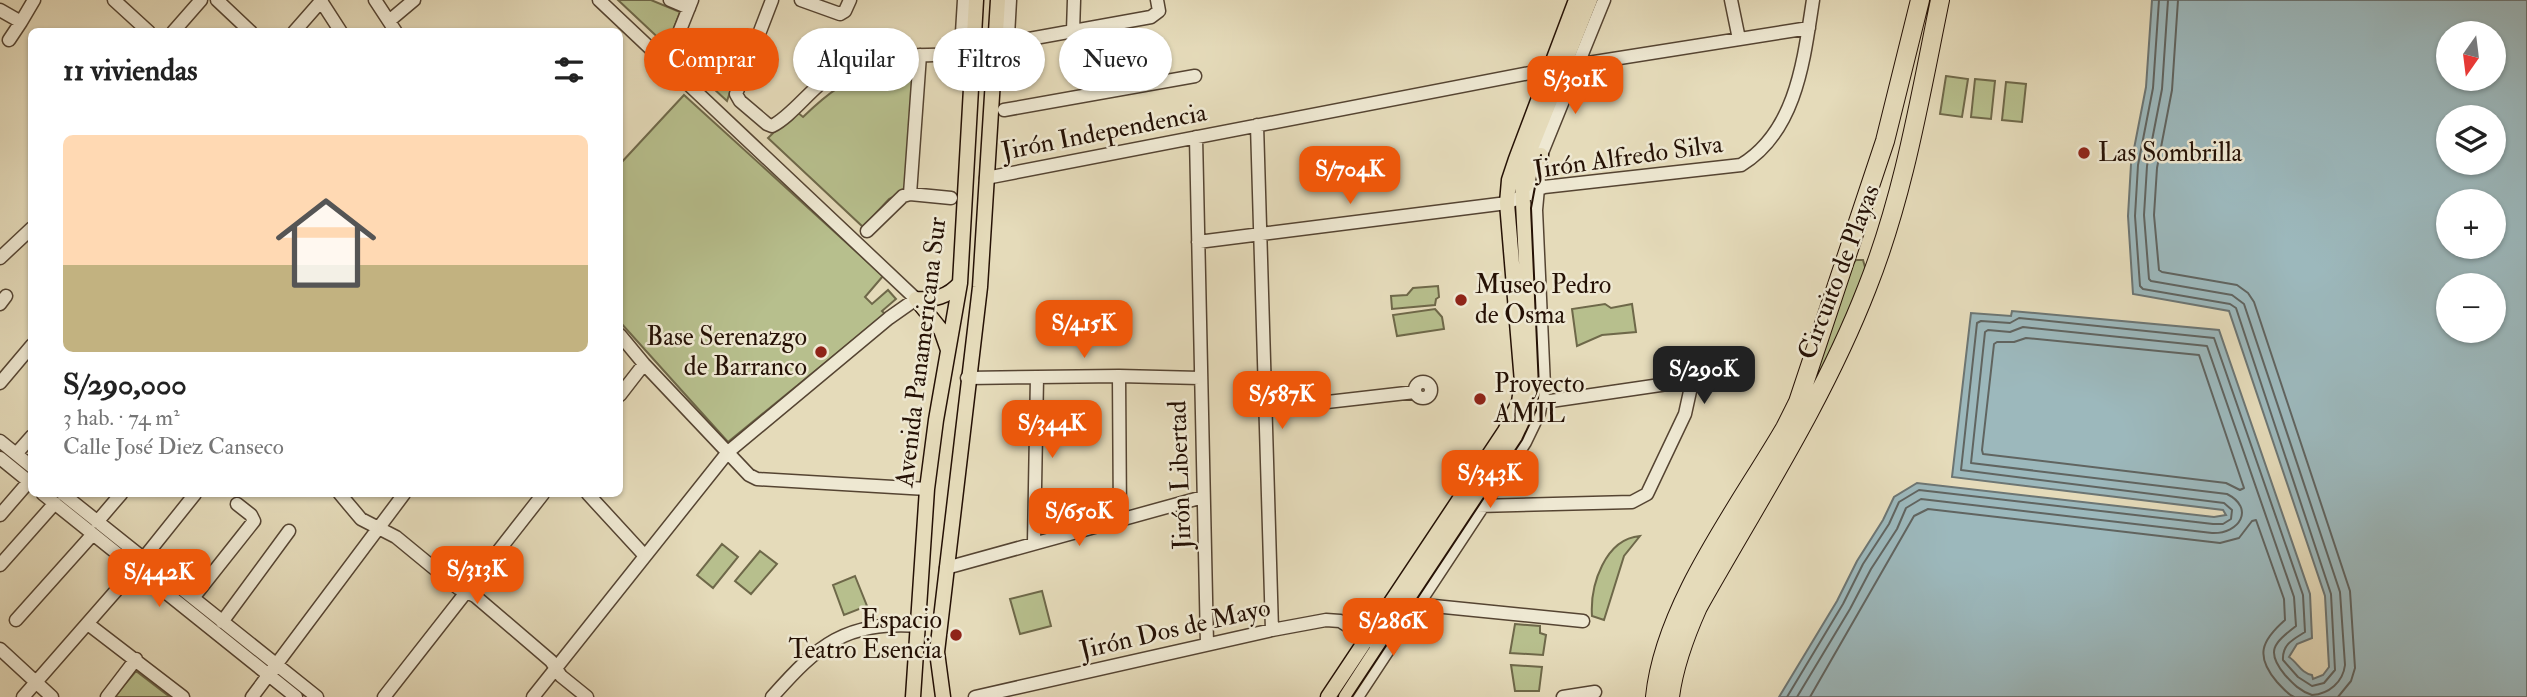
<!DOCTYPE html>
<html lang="es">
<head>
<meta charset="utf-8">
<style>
	body { margin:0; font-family:"IM FELL Double Pica",serif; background:#f2f2f2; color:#222; height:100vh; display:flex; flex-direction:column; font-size:26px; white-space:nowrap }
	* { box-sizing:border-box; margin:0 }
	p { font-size:23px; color:#767676 }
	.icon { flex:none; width:38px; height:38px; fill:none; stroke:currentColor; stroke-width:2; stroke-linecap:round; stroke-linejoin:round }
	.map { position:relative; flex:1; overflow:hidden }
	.side { position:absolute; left:28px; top:28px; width:595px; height:469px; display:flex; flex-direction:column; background:#fff; border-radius:10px; box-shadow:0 2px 5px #0004 }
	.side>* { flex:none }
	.guide { position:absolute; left:644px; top:28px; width:665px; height:63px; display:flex; gap:14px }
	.needle { width:46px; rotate:194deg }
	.tools { position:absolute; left:2436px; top:21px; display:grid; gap:14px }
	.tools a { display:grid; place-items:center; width:70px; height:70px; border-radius:50%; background:#fff; box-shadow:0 2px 5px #0004; font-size:35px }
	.price { position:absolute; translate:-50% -60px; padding:0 16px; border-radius:14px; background:#ea580c; color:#fff; font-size:23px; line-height:46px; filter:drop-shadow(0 2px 4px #0008) }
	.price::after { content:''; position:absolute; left:50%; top:42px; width:21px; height:16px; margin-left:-10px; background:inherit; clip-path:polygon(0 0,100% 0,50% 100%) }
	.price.on { background:#222; color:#fff }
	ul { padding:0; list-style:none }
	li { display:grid; align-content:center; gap:14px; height:371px; padding:0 35px }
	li+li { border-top:2px solid #e0e0e0 }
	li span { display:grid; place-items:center; height:217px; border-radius:10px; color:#555 }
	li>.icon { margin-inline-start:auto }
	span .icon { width:126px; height:126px; fill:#fffc; stroke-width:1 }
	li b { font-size:30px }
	h2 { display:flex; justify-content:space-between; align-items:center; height:84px; padding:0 35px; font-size:30px }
	.chip { padding:0 24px; border-radius:32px; background:#fff; box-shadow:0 2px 5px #0004; font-size:24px; line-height:63px }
	.chip.on { background:#ea580c; color:#fff }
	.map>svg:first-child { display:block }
</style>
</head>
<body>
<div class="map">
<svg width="2527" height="697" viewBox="0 0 2527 697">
	<rect width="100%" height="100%" fill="#e5dbba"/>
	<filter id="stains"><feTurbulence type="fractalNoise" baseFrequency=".00286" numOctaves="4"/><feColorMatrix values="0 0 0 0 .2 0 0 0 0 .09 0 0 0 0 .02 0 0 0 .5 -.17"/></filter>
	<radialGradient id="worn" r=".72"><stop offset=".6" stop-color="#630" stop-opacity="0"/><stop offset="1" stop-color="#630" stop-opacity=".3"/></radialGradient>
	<path fill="#b7bf8d" stroke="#6e6849" stroke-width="2" d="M618,0h33l29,12 -13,34z
		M675,53l60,24 -8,24z
		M883,60c15,0 26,3 30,18l-8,113 -16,8 -26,28 -95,-89 28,-27 7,6c26,-25 43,-38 79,-48z
		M1946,76l22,3 -6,38 -22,-3z
		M1975,79l20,2 -4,38 -20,-2z
		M2006,82l20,2 -4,38 -20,-2z
		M684,95l199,181 -18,21 7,7 16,-14 8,9 -14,12 3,3 -157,128 -108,-120v-158z
		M1856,260h7l2,7 -1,12 -62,143 -5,-3 52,-150z
		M1438,286l1,11 -3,2 -1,6 -43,4 -1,-13 16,-1 6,-7z
		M1605,304l6,4 21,-4 4,28 -34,3 -25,11 -5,-37z
		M1435,309l7,8 2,12 -47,7 -4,-21z
		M1640,536l-16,20 -20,64 -12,-4c-2,-31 13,-77 48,-80z
		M722,544l16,13 -25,31 -16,-13z
		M760,551l17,13 -26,30 -16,-13z
		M855,576l12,30 -23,9 -11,-30z
		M1042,591l9,35 -31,8 -10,-35z
		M1515,624l25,2v7l6,2 -3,20 -33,-2z
		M1511,665l31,2 -3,24h-24z
		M136,671l34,26h-56z"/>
	<path fill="#9cb8bc" stroke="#6c7573" stroke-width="2" fill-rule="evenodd" d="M2152,0h375v697h-748l58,-96 20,-40 26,-41 11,-23 23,-14 297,34 12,-2 -3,-5 -271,-33 19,-164 40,3 1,-5 207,19 91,264 2,44 -15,6 -8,13c9,6 12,16 23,18l1,4 10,-4 6,-8 -4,-71 -96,-285 -96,-17 -5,-78 3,-52 15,-77zM2448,33h46v46h-46zM2448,117h46v46h-46zM2448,201h46v46h-46zM2448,285h46v46h-46z"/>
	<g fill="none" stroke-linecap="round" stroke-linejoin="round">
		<path stroke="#606460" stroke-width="2" d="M2178,0l-6,90 -15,78 -3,47 5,55 3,2 75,13 11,8 6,9 96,289 5,77 -4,13 -13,16
			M2026,338l173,17 45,133 -4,2 -14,-7 -243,-29 -1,-4 12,-106 3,-2h17z
			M1787,697l56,-93 20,-40 26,-40 10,-22 20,-12 294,34h10l8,-5 1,-9 -8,-7 -263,-33 16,-147 4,-2 29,2 9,-5 195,20 89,257 2,37c-11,7 -23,12 -22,28l15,17 14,9 12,-3 11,-13 -4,-76 -95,-286 -6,-4 -87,-15 -3,-3 -5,-70 3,-51 15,-77 6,-88
			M1797,697l53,-88 21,-40 26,-40 9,-21 15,-9 291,34c28,1 43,-25 15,-39l-256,-31 14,-131 3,-2 22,2 13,-5 184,19 87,251 2,29c-22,17 -31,25 -11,49 8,9 15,16 27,20 17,-1 31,-13 33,-30l-5,-73 -96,-288 -12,-9 -81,-14 -2,-2 -5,-64 3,-49 15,-77 6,-89
			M1810,697l104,-181 14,-7 292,34 19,-5 13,-17 4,-1 28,79 1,21c-24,21 -30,36 -8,62 6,6 9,11 17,15"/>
		<defs>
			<path id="minor" d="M114,0l35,32
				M217,0l34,32
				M375,0l21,32
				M670,0l19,8
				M692,0l-16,40 2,7 65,27
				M772,0l-36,94 4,7 27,23 5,2c20,-10 40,-39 62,-53 40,-27 79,-13 122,-20l5,-4 3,-49
				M801,0l39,14 5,-3 5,-11
				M1010,0l-2,36 10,5 133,-24 8,-6 -2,-11
				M1731,0l8,39
				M321,1l20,31
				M0,10l21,12 13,-22
				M389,21l25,-21
				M1098,27l12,64
				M1073,31l1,-31
				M173,32l28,-32
				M294,32l28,-32
				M9,40l12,-18
				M1004,110l191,-34
				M1257,125l15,505
				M1196,137l11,507
				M986,178l564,-109 259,-41
				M910,194l10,-139
				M867,231l36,-35 7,-2 41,4
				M1198,242l309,-39 37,-16 197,-22c56,-34 63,-107 72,-165
				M0,258l32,-30
				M0,304l6,-8
				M620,335l24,29 105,111 8,4 170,10
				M1119,376l1,144
				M967,378l152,-2 81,2
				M1415 390a8 8 0 1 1 16 0a8 8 0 1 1-16 0Z
				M0,383l32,-38
				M620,395l24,-31
				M1537,403l137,-20 16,1
				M1265,409l150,-17
				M0,441l32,26
				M16,454l16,-18
				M0,458l32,26
				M43,494l253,203
				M63,494l254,203
				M340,494l21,25 35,18 62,51 17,8 76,65 10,15 26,21
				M588,494l57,62
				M1477,506l155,-4 15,-8 38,-80 13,-59
				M0,515l32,-37
				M97,522l24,-28
				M1034,543l3,-166
				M0,565l55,-62
				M946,568l257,-71
				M193,598l61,-77 -3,-6 -14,-11
				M1413,601l11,4 159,16
				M16,620l77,-86
				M222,622l67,-91
				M88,624l95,73
				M0,649l52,48
				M23,697l112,-128 60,-75
				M107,697l29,-38
				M252,697l152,-203
				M384,697l159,-203
				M533,697l195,-245 161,-134 27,-19 -317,-299
				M772,697c46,-52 73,-76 147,-71
				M975,697l297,-67 54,-10 14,1 33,21
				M1357,697l168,-255 14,-29 5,-27 -8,-176 5,-55 63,-155
				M1563,697l32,-5"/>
			<path id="major" d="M1526,185l15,-30
				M916,299l25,31 7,20
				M916,299c18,1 32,-2 44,-16
				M913,697l14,-208 9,-69 24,-137 16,-283
				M943,697l-6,-45 43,-365 18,-287
				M1328,697l177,-266 14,-29 3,-20 -15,-179 2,-23 7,-21 60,-159
				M1346,697l183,-282 4,-20 -11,-211 7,-31 61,-153"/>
			<path id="highway" d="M1655,697c9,-92 84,-190 130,-269l13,-26 87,-261 35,-141
				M1670,697c4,-32 15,-61 28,-90 59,-105 125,-206 169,-319 37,-93 53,-191 73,-288"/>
		</defs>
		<use href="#minor" stroke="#554432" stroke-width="15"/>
		<use href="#major" stroke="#251105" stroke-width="17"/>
		<use href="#highway" stroke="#251105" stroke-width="20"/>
		<use href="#minor" stroke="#eee8d2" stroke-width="12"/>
		<use href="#major" stroke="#e5dbba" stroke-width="14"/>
		<use href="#highway" stroke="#e5dbba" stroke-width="18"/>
		<path stroke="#251105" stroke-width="2" d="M1352,697l170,-257 15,-32 2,-20 -8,-180 10,-53"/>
	</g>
	<g fill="#8f2418" stroke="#eee8d2" stroke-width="2.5">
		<circle cx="2084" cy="153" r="7"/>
		<circle cx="1461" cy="300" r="7"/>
		<circle cx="821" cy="352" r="7"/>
		<circle cx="1480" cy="399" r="7"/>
		<circle cx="956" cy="635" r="7"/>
	</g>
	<g text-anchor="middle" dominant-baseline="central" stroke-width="5" stroke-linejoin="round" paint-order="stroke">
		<g font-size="26" fill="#251105" stroke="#eee8d2">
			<text transform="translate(1104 132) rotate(-11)">Jirón Independencia</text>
			<text transform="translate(1628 157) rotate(-8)">Jirón Alfredo Silva</text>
			<text transform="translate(1839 272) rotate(-69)">Circuito de Playas</text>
			<text transform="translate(921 352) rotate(-83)">Avenida Panamericana Sur</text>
			<text transform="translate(1180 475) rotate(-92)">Jirón Libertad</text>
			<text transform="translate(1175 629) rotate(-13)">Jirón Dos de Mayo</text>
		</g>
		<g font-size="26" fill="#251105" stroke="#eee8d2" text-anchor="start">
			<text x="2098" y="153">Las Sombrilla</text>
			<text x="1475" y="285">Museo Pedro<tspan x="1475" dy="30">de Osma</tspan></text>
			<text x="807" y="337" text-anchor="end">Base Serenazgo<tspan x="807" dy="30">de Barranco</tspan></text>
			<text x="1494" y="384">Proyecto<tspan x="1494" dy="30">AMIL</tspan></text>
			<text x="942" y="620" text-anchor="end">Espacio<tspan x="942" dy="30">Teatro Esencia</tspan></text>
		</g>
	</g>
	<rect width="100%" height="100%" filter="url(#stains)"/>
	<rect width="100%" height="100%" fill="url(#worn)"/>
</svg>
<div class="tools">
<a><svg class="needle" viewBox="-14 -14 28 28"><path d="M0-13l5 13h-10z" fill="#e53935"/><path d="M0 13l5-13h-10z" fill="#767676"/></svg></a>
<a><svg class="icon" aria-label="layers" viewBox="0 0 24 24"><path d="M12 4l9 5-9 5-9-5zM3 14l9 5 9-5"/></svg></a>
<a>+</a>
<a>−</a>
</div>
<b class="price" style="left:1575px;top:116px">S/301K</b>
<b class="price" style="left:1350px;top:206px">S/704K</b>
<b class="price" style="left:1084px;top:360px">S/415K</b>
<b class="price on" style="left:1704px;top:406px">S/290K</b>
<b class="price" style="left:1282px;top:431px">S/587K</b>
<b class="price" style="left:1052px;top:460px">S/344K</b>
<b class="price" style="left:1490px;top:510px">S/343K</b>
<b class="price" style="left:1079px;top:548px">S/650K</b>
<b class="price" style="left:477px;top:606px">S/313K</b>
<b class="price" style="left:159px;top:609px">S/442K</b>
<b class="price" style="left:1393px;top:658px">S/286K</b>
<div class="guide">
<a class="chip on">Comprar</a>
<a class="chip">Alquilar</a>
<a class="chip">Filtros</a>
<a class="chip">Nuevo</a>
</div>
<section class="side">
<h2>11 viviendas<svg class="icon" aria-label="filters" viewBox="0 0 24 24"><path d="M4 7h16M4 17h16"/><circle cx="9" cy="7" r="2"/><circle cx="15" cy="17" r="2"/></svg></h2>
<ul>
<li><span style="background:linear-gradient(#ffd9b3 60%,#c2b280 0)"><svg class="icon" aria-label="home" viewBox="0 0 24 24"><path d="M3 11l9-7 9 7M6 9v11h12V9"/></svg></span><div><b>S/290,000</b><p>3 hab. · 74 m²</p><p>Calle José Diez Canseco</p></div></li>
</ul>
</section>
</div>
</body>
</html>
